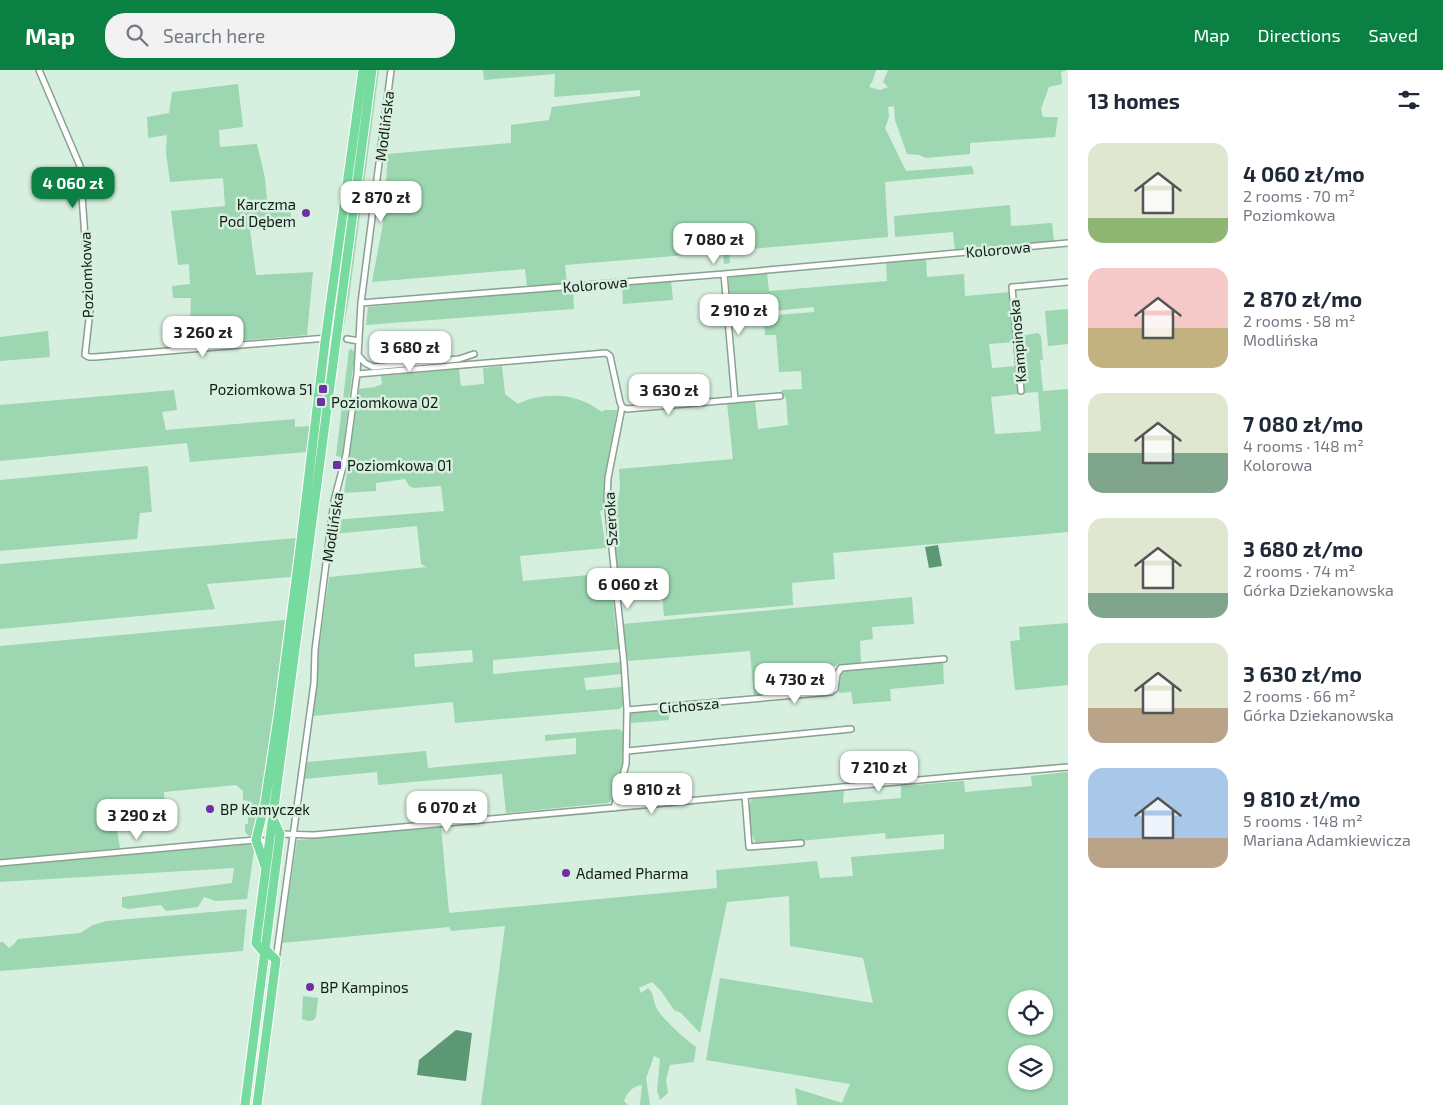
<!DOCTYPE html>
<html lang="en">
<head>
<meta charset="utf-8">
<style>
	body { margin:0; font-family:"Exo 2",sans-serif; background:#f2f2f3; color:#1f2937; height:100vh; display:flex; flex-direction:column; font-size:19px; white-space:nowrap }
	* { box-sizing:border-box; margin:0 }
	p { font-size:16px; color:#747a83 }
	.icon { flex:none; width:28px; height:28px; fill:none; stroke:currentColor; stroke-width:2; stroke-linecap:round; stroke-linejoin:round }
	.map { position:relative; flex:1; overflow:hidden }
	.drawer { display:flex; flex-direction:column; background:#fff; width:375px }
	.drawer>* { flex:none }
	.controls { position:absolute; left:1008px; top:920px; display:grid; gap:10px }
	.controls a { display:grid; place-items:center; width:45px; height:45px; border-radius:50%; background:#fff; box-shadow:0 1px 4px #0004; font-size:25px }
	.price { position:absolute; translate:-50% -42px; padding:0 11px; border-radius:10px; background:#fff; color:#222; font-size:16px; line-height:32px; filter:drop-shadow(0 1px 2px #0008) }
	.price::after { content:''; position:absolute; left:50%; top:30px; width:15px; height:11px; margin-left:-8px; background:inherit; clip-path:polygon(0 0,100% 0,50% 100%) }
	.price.on { background:#0b8043; color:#fff }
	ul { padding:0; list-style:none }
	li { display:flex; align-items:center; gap:15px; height:125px; padding:0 20px }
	li span { display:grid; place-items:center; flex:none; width:140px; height:100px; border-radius:15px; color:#555 }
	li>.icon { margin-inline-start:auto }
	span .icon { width:60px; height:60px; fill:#fffc; stroke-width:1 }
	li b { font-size:21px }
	h2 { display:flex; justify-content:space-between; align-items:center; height:60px; padding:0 20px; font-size:21px }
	header { display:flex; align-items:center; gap:30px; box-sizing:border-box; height:70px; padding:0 25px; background:#0b8043; color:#fff }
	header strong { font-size:24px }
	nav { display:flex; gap:28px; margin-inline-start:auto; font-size:18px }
	.search { width:350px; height:45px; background:#f2f2f3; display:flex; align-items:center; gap:12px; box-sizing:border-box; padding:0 18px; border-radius:20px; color:#747a83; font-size:19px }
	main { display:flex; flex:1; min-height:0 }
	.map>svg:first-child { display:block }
</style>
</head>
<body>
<header>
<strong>Map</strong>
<div class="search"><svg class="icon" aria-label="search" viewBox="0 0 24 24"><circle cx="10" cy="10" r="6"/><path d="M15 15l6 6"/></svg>Search here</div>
<nav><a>Map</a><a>Directions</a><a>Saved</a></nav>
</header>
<main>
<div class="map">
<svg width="1068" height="1035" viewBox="0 0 1068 1035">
	<rect width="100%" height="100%" fill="#d6efde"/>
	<path fill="#9cd7b1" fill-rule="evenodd" d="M365,0h3l-35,261 -2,1 -1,-3z
		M376,0h3l-30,228 -7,39z
		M483,0h393l-3,10 -4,7 11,3 8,-3 -5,-5 5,-12h179l-6,2 1,12 -13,3 -8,22 2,8h15l-3,20 -85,6v11l-44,4 -7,-3 -12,-1 -12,-34 -1,-14 -6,1 1,10 -4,11 21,43 66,-5 2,8 -89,8 3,55 -159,14 1,12 -6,1 -1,-12 -158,13 2,19 -40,4 -2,-19 -153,13 11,-58 5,-70 123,-11v-18l38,-5 3,-13 88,-11v-6l-86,7 1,-23 -71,6z
		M238,14l5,43 -24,3 1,17 37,-3 8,34 2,23 22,-1 3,25 -42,5 6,45 57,-3 -6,63 -118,10 2,-47h-18l-1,-12 18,-2 -1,-20 -11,1 -7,-54 54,-5 -2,-28 -53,4 -4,-29 1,-18 -19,3 -1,-21 22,-4 3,-21z
		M1010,135l1,21 41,-3 2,19 -99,9 -2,-19 -58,5 -1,-21z
		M926,188l1,19 37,-3 1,22 46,-4 4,50 -26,2 3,24 25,-2 2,28 -28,3 4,37 46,-3 -3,-39 -14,1 -5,-57 19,-3 3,3 2,24h-3l3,31 25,-2v143l-235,21 2,26 -43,4 1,22 -129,11 -2,-22 -42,4 -7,-66 7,-44 -1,-19 114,-10 -6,-56 28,-2 3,28 30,-4 -2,-26 -5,-9 21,-1 -1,-18 -22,1 -3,-37h-11l-1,-19 50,-4v-5l-83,8 -3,-40 39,-3 2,19 118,-10 -1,-19z
		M671,210l2,20 -50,4 -1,-19z
		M573,218l1,21 -208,16 2,-18z
		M1068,239v35l-20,2 -3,-35z
		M48,261l2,26 -50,4v-24z
		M351,279l6,5 -4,13 -11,90 -6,-1 1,-9 12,-97z
		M502,296l3,28 13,10c19,-10 47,-11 67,-2 6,2 12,7 17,10l2,-2h13l-13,70 -1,30 -3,1 6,37 -86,8 3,25 88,-8 4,50 5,26 -127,11v14l128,-12v12l-37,4 2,12 36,-3 1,18 -3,4 -165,14 -2,-21 -140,14 4,-33v-19l12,-87 98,-10 -6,-3 -4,-38 -84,8 1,-14 110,-9 -3,-25 -27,2 -5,-2 -4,-7 -29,4v8l-32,2 15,-104 16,-2 7,-3 -1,-8 78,-7 2,17 23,-2 -1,-16zM472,580l1,12 -58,5 -1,-13z
		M174,320l3,20 -15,2 4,18 129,-11v8l16,-1 -4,26 -117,10 -3,-19 -187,18v-56z
		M148,396l4,46 -12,1 -3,26 -137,12v-71z
		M296,468l-5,39 -84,7 8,25 -215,20v-65z
		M912,527l2,27 -42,3 1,12 -13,2 1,22 -28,3 1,19 -4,4 -76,7 -4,-45 -122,10 -5,-37z
		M285,550l-22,187 -10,30 -4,-1 -4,-4v-8h3v-10l-3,-1v-5h3v-7l-5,-1v-9l-7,-6 -72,7 1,25 -49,6 4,25 -120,12v-214z
		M1068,553v62l-53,5 -5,-49 10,-1 -1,-13z
		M943,592l1,22 -54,5 1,12 -38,3 -2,-12 -12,1 -1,-18 3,-5z
		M668,638l1,12 -38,3v-12z
		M619,659l5,4c-1,17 0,60 -16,70l-102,10 -4,-39 -124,11 -1,-13 -73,7 3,-17 119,-11 2,17 148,-14v-16l-31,3v-6z
		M1068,702v333h-271l-2,-17 47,15 8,-19 -144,-24 14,-82 153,25 -10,-45 -73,-12 -1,-50 -62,6 -27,131 -19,-20 -7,-3 -13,-19 -9,-9 -13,6 2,5 7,-5c6,5 5,12 8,19 4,10 30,33 40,40l-2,15 -24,3 -4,15 2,13 -8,7 -3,-9 3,-32 -6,-3 -8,22 4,27h-10l2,-20c-9,1 -15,7 -18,16l4,4h-147l24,-179 -54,5 -2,-4 -167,16 15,-103 144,-13 8,86 268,-25 -1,-18h1l100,-9 3,17 33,-2 -2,-19 93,-8v-15l-58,5 -1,-6 -127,12c-9,-9 -12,-33 -7,-45l3,-2 90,-8 -1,13 58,-5v-12l63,-5 1,11 67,-6 -1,-10zM1016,929h28v27h-28zM1016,984h28v27h-28z
		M255,774l-8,55 -31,2 -12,-4 -6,10 -32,4 -5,-6 -33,4 -6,-2v-10l110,-14 2,-15 -234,14v-19z
		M247,839l-4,42 -243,20v-29h3l6,6 5,-4 4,-5 62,-6 13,-8 13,-4z
		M303,926l15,2 -2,18 -2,4 -5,1 -7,-2z"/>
	<path fill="#5c9873" d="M938,475l4,21 -13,2 -4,-21z
		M456,960l16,3 -6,48 -49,-6 2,-15z"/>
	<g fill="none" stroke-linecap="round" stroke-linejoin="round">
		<defs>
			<path id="street" d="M39,0l41,96 10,144 -5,45 4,2h6l232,-19
				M724,204l11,126
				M361,233l363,-29 344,-31
				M347,269l12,2
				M359,286l6,7 8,4 86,-8 15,-5
				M357,304l249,-21 4,3 10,46 2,5 5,2 153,-13
				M1021,321l-9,-104 56,-5
				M627,640l204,-18 4,-3 2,-15 4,-6 103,-9
				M627,681l224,-22
				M745,726l4,51 52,-4
				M614,738l12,-44 1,-54 -3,-47 -17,-163 1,-22 14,-71
				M280,764l34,1 671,-61 83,-7
				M0,793l232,-21 24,-2 15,2
				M276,890l38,-277 1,-33 19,-149 12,-46 11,-81 4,-71 30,-233"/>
			<path id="highway" d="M265,796l-9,-26 9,-37 13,-85 21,-161 26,-215 38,-272
				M265,884l-9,-11 116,-873
				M245,1035l35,-271 -7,-15
				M257,1035l19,-145 -11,-11"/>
		</defs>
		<use href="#street" stroke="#8aa191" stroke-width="8"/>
		<use href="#highway" stroke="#fff" stroke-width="11"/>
		<use href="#street" stroke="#fff" stroke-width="5"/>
		<use href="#highway" stroke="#77da9f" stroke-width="9"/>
	</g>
	<g fill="#702fa4" stroke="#d6efde" stroke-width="2">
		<circle cx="306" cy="143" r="5"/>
		<rect x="318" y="314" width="10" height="10" rx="2.5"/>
		<rect x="316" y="327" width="10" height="10" rx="2.5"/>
		<rect x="332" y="390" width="10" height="10" rx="2.5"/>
		<circle cx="210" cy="739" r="5"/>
		<circle cx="566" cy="803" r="5"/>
		<circle cx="310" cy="917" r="5"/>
	</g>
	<g text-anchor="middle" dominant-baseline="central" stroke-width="5" stroke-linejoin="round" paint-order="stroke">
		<g font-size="15" fill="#131c16" stroke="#d6efde">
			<text transform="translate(384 56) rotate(-83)">Modlińska</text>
			<text transform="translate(998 179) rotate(-5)">Kolorowa</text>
			<text transform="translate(86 205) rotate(-92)">Poziomkowa</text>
			<text transform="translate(595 214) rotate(-5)">Kolorowa</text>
			<text transform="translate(1017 271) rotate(-95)">Kampinoska</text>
			<text transform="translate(610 449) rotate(-93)">Szeroka</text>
			<text transform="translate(332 457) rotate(-81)">Modlińska</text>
			<text transform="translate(689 635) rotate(-5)">Cichosza</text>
		</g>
		<g font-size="15" fill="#131c16" stroke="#d6efde" text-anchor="start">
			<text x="296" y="134" text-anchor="end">Karczma<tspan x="296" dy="17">Pod Dębem</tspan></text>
			<text x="313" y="319" text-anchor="end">Poziomkowa 51</text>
			<text x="331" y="332">Poziomkowa 02</text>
			<text x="347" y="395">Poziomkowa 01</text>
			<text x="220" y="739">BP Kamyczek</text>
			<text x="576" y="803">Adamed Pharma</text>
			<text x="320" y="917">BP Kampinos</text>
		</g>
	</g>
</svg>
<div class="controls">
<a><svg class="icon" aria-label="locate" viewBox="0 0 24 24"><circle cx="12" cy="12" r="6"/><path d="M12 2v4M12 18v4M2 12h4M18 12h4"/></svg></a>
<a><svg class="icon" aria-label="layers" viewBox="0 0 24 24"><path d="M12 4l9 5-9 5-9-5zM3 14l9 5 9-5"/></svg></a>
</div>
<b class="price on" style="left:73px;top:139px">4 060 zł</b>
<b class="price" style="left:381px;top:153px">2 870 zł</b>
<b class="price" style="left:714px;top:195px">7 080 zł</b>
<b class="price" style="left:739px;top:266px">2 910 zł</b>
<b class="price" style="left:203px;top:288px">3 260 zł</b>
<b class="price" style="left:410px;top:303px">3 680 zł</b>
<b class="price" style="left:669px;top:346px">3 630 zł</b>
<b class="price" style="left:628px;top:540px">6 060 zł</b>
<b class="price" style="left:795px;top:635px">4 730 zł</b>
<b class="price" style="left:879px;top:723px">7 210 zł</b>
<b class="price" style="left:652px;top:745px">9 810 zł</b>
<b class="price" style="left:447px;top:763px">6 070 zł</b>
<b class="price" style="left:137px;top:771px">3 290 zł</b>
</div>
<section class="drawer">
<h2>13 homes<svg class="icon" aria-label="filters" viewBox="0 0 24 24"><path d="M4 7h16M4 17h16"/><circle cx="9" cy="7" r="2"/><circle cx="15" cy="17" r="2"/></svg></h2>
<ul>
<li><span style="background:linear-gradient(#dfe7d0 75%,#8fb573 0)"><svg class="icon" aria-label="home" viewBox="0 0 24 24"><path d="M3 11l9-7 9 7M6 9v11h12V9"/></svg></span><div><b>4 060 zł/mo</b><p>2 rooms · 70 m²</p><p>Poziomkowa</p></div></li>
<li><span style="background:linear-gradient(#f6c9c9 60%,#c2b280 0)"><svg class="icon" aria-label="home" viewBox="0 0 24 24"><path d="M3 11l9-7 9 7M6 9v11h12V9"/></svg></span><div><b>2 870 zł/mo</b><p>2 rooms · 58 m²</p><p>Modlińska</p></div></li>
<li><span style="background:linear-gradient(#dfe7d0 60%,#7fa58c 0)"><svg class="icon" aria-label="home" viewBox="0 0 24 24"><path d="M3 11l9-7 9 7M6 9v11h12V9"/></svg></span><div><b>7 080 zł/mo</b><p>4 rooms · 148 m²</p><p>Kolorowa</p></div></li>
<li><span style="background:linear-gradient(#dfe7d0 75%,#7fa58c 0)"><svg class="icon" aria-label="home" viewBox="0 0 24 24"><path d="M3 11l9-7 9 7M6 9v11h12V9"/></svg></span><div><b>3 680 zł/mo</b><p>2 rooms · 74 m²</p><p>Górka Dziekanowska</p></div></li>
<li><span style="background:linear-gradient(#dfe7d0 65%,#b9a48a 0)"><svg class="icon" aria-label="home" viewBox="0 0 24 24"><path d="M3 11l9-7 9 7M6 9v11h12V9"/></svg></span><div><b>3 630 zł/mo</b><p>2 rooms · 66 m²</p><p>Górka Dziekanowska</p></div></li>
<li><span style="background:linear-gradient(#a9c7e8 70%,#b9a48a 0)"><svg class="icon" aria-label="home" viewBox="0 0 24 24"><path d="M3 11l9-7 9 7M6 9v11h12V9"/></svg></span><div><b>9 810 zł/mo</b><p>5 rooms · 148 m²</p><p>Mariana Adamkiewicza</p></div></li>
</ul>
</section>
</main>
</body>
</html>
